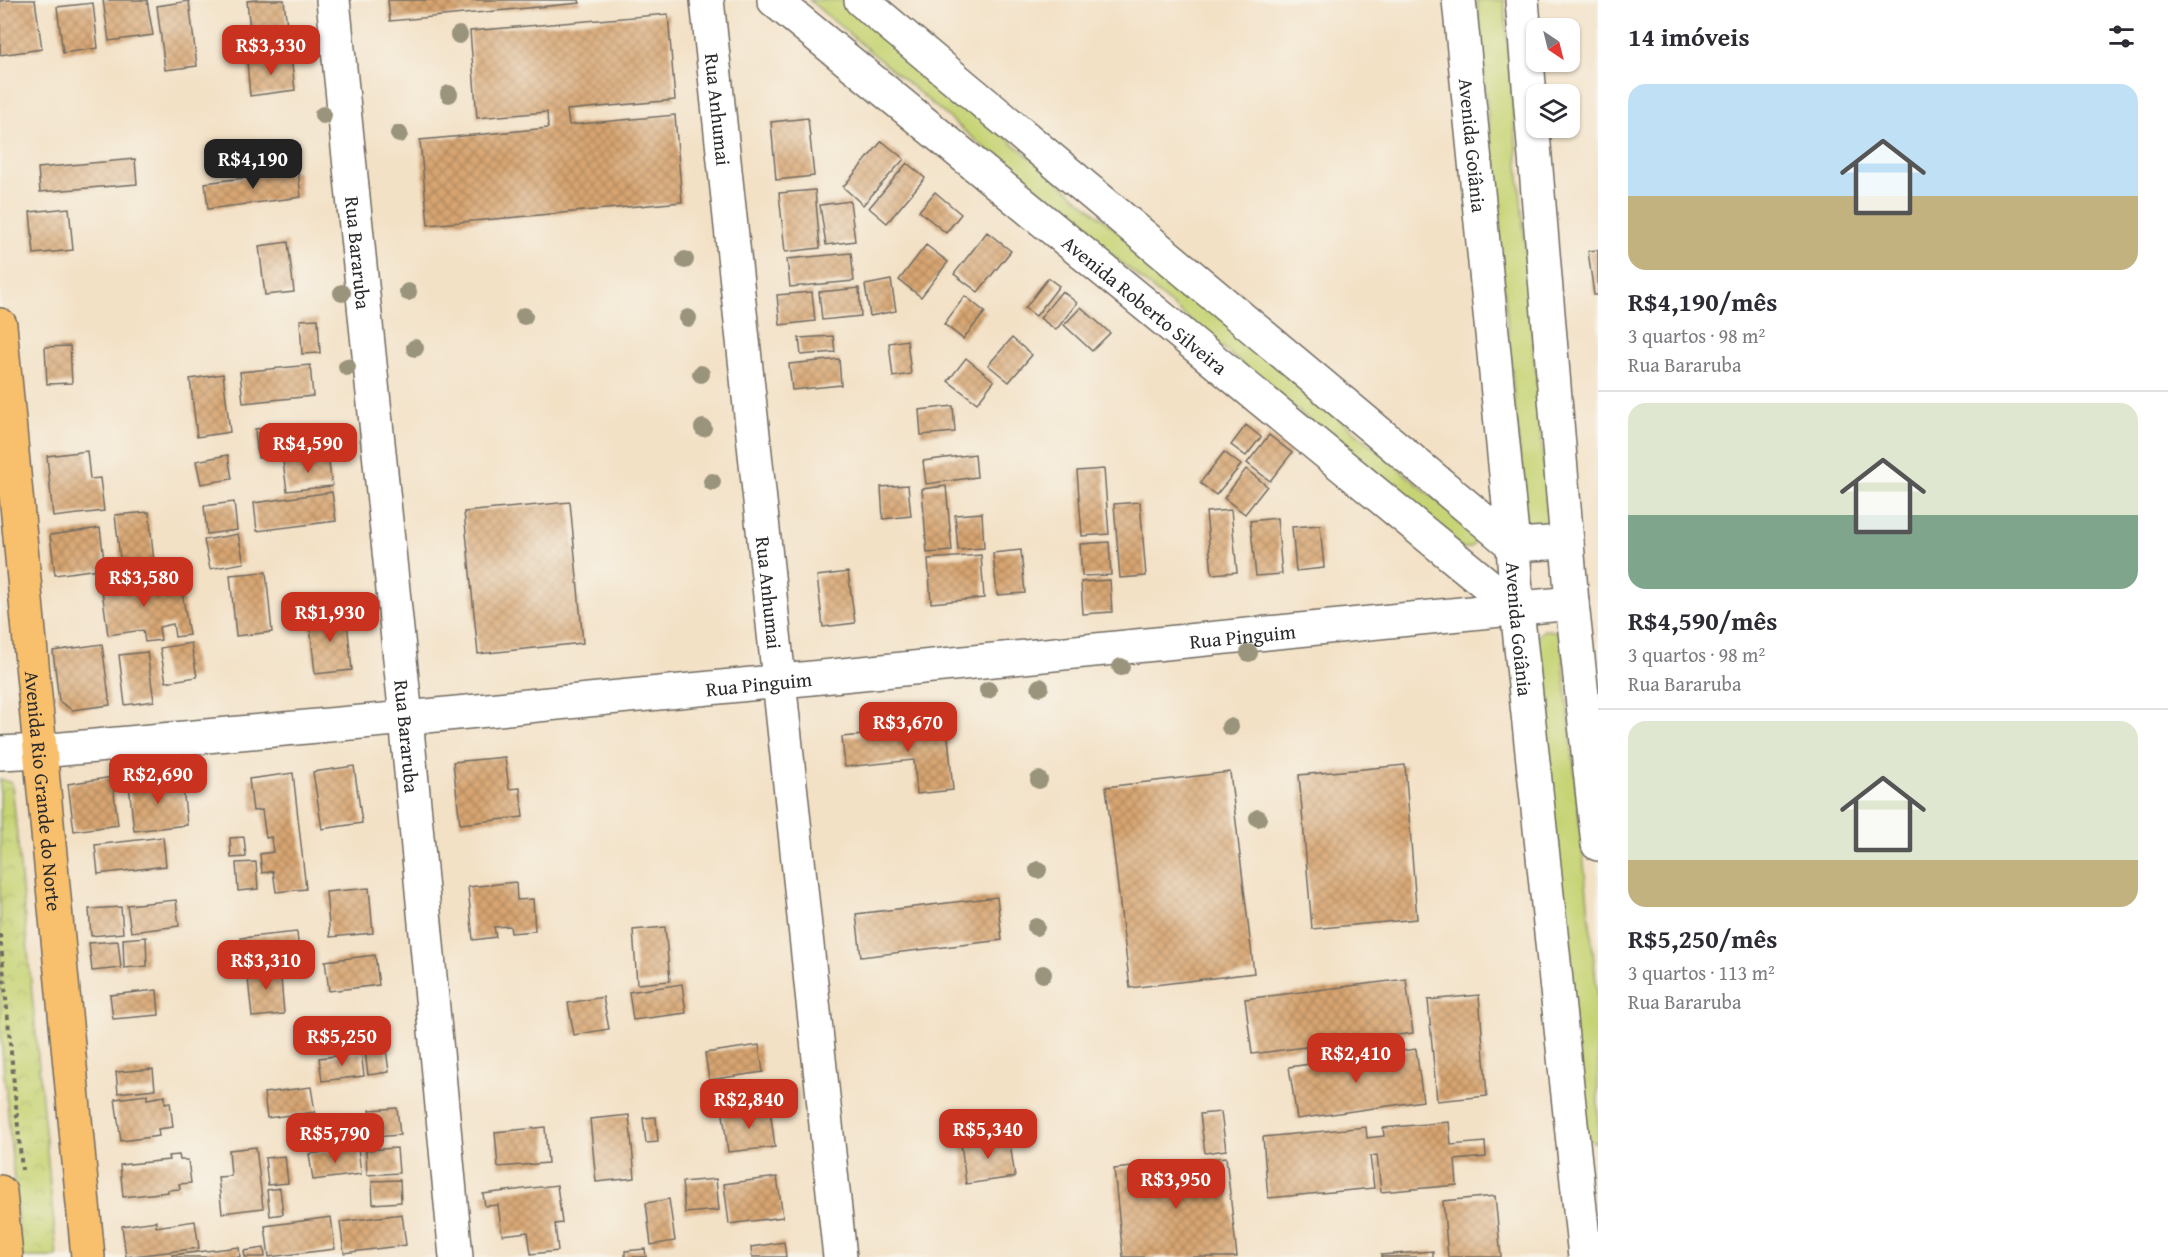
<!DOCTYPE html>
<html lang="pt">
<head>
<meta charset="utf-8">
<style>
	body { margin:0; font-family:"Gentium Book Plus",serif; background:#f7f7f7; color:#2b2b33; height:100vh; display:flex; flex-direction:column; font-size:22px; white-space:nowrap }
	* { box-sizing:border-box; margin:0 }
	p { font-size:20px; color:#7c7c81 }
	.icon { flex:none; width:33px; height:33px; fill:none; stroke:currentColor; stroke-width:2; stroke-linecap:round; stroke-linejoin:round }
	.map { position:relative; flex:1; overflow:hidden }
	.details { display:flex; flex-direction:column; background:#fff; width:570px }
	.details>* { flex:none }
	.needle { width:39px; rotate:145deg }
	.buttons { position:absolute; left:1526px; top:18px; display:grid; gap:12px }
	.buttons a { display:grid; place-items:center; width:54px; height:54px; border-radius:12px; background:#fff; box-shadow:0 2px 4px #0004; font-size:30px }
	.price { position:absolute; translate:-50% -51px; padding:0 14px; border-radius:12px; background:#c8321e; color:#fff; font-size:20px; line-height:39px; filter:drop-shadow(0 2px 3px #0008) }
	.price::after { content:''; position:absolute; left:50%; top:36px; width:18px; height:14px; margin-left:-9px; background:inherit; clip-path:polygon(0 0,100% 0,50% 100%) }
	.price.on { background:#222; color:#fff }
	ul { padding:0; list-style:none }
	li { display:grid; align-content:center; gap:12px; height:318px; padding:0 30px }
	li+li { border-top:2px solid #e1e1e2 }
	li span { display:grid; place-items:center; height:186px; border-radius:18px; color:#555 }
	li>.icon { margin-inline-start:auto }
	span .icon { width:108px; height:108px; fill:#fffc; stroke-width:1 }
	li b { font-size:26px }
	h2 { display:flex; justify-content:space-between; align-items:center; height:72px; padding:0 30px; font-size:26px }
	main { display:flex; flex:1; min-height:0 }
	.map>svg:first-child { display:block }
</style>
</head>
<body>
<main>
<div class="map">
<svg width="1598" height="1257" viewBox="0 0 1598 1257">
	<defs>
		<pattern id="park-crowns" width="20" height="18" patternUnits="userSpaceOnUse" patternTransform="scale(1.5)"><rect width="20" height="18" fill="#c7d476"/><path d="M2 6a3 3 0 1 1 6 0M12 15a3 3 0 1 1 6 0" fill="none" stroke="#abb666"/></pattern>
		<pattern id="building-cross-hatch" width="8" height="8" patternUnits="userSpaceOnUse" patternTransform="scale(1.5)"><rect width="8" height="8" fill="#d8a571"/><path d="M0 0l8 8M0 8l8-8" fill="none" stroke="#af875d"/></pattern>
	</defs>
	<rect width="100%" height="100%" fill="#f7f3e8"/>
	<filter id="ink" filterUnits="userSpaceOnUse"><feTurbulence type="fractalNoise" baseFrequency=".0167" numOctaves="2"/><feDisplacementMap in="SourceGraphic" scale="12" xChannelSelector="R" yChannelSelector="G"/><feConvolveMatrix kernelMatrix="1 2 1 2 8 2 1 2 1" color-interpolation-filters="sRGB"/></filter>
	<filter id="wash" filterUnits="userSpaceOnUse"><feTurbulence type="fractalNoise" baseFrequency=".008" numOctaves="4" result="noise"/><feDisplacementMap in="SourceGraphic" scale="24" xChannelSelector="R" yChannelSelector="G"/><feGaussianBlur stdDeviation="1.35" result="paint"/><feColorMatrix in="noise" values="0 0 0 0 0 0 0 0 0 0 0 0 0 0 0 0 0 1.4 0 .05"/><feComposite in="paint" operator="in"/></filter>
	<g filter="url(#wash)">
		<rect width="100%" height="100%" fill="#f3e1c6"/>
		<path fill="#c7d476" stroke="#798050" stroke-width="1.5" d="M809,0h34l632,533 1,8 -5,6 -9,2z
			M1477,0h27l45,528 -21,1 -2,-5z
			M1544,630l11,1 6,9 37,361v141h-5l-8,-7 -50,-497z"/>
		<path fill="url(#park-crowns)" stroke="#798050" stroke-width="1.5" d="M0,779l12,4 45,474h-36l-21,-230z"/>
		<g id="blocks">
			<path fill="url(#building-cross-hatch)" d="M7,0h28l7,49 -42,6v-54z
				M103,0h44l6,35 -44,6z
				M257,0h27l4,35 -37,4 -4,-38z
				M388,0h191l1,3 -190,18z
				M189,1l8,65 -32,4 -8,-64z
				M93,3l5,45 -35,5 -6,-46z
				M668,14l7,86 -108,10 2,15 106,-10 7,87 -254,23 -8,-85 128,-12 -1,-16 -70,6 -7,-87z
				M291,56l4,34 -45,6 -3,-35z
				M808,118l6,58 -38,4 -5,-58z
				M882,141l22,18 -41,46 -20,-18z
				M135,159l2,25 -97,8 -2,-24z
				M907,163l18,15 -38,45 -18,-15z
				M298,171l3,26 -93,12 -3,-26z
				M815,190l5,58 -35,4 -6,-59z
				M935,192l26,22 -15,19 -27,-22z
				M850,201l5,40 -29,4 -6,-40z
				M69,208l4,42 -39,4 -4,-42z
				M987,232l24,19 -33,41 -24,-18z
				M288,242l6,50 -29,3 -6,-49z
				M926,245l22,17 -27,35 -22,-17z
				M1598,250v45h-4l-6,-44z
				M851,253l3,28 -64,6 -3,-28z
				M1048,278l11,8 -23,30 -11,-8z
				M891,280l5,31 -26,5 -5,-31z
				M859,288l2,28 -39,4 -3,-28z
				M1062,291l15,12 -21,27 -16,-12z
				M812,292l3,29 -35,4 -3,-30z
				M965,296l20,16 -22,27 -19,-15z
				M1081,307l29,26 -18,18 -28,-26z
				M318,319l2,34 -18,1 -2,-34z
				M833,336l2,16 -34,3 -2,-17z
				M1012,338l20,17 -23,27 -21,-17z
				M907,340l4,34 -18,3 -4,-34z
				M70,346l2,37 -25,1 -2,-37z
				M966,358l28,23 -17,22 -29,-22z
				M839,359l2,26 -49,5 -3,-26z
				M310,365l3,31 -70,7 -3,-31z
				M223,374l7,58 -33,5 -7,-58z
				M953,406l2,26 -34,3 -2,-25z
				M1246,425l15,12 -15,19 -15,-11z
				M283,427l2,28 -27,3 -3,-29z
				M1269,435l23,18 -22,28 -23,-18z
				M87,451l3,28 10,-1 4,33 -51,6 -6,-61z
				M1224,452l17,13 -25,30 -16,-12z
				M975,454l2,23 -51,7 -3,-23z
				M228,455l4,24 -31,5 -5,-23z
				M328,456l4,30 -45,5 -4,-29z
				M1104,469l5,65 -27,2 -5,-65z
				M1246,469l21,17 -22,28 -21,-16z
				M908,485l3,31 -28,3 -2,-32z
				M946,486l6,65 -25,2 -5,-64z
				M332,492l4,29 -79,10 -3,-28z
				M234,502l3,28 -30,4 -3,-28z
				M570,502l13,141 -105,11 -14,-142z
				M1140,502l6,74 -26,2 -6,-74z
				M1231,510l6,62 -25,2 -6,-62z
				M149,512l5,51 -33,4 -6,-52z
				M982,513l2,35 -26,2 -3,-35z
				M1277,518l5,56 -26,2 -6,-55z
				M1320,525l4,43 -28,3 -4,-44z
				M100,528l5,40 -50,7 -5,-40z
				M238,534l6,29 -34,6 -6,-29z
				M1109,542l2,33 -29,1 -2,-32z
				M1021,550l4,43 -28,2 -4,-42z
				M981,555l3,43 -53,5 -3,-44z
				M266,572l6,60 -36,4 -6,-61z
				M848,572l7,51 -32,4 -6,-51z
				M153,575l2,14 26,-4 8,50 -14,2 -2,-13 -14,3 2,13 -16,2 -2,-12 -35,5 -7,-52z
				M1110,580l2,32 -29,2 -2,-32z
				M346,612l6,58 -37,4 -6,-58z
				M191,643l6,34 -31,5 -6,-34z
				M102,644l8,61 -38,5 -13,-9 -6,-50z
				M147,652l7,49 -29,4 -6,-50z
				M946,716l7,74 -36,4 -3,-34 -69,7 -3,-30 77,-7 -1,-11z
				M505,757l4,32 11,-1 3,29 -63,7 -7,-62z
				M1405,765l12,154 -105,10 -13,-154z
				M354,766l8,57 -40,6 -9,-57z
				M1230,772l24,201 -124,15 -24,-201z
				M293,773l13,116 -30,3 -3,-21 -11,2 -2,-19 13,-2 -2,-15 -5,1 -4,-28 -9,1 -4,-32z
				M112,777l6,48 -44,6 -6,-47z
				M182,778l5,47 -53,6 -5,-46z
				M163,837l3,29 -68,8 -3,-29z
				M244,837l2,20 -15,1 -1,-20z
				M256,862l2,27 -20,2 -2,-28z
				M516,882l1,18 16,-1 2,32 -24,2 -1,-7 -16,1 2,10 -23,3 -5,-53z
				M369,888l4,45 -43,4 -4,-45z
				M997,897l5,43 -141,17 -5,-43z
				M176,900l3,26 -48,6 -4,-27z
				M121,907l2,26 -32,3 -2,-27z
				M665,927l5,54 -33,3 -4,-54z
				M297,932l2,23 -56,6 -2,-23z
				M146,937l1,29 -23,2 -1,-29z
				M118,941l3,27 -29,3 -3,-28z
				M375,955l4,30 -50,6 -4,-30z
				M280,966l4,48 -32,3 -5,-48z
				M1406,979l7,54 -161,21 -7,-55z
				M682,984l4,29 -53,7 -4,-28z
				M157,990l2,25 -46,4 -3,-24z
				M1479,995l8,101 -50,5 -9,-101z
				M603,997l6,32 -35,6 -6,-32z
				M358,1022l2,25 -41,4 -2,-25z
				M759,1045l4,27 -54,8 -4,-27z
				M386,1049l3,23 -21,3 -3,-24z
				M1416,1049l7,52 -126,18 -8,-52z
				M361,1053l3,23 -42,5 -3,-23z
				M153,1069l2,20 -37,4 -2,-21z
				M311,1087l4,25 -48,6 -3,-25z
				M147,1095v4l18,-3v7l5,-1 3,25 -15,2 1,7 -38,5 -6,-42z
				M397,1108l3,27 -27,2 -3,-27z
				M770,1109l5,38 -47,5 -5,-38z
				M1221,1112l5,38 -21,3 -5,-39z
				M629,1115l6,63 -39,4 -6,-63z
				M656,1117l2,25 -12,1 -3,-25z
				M1449,1122l2,23 34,-3 1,15 -31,3 2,25 -76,7 -4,-37 -7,1 4,32 -106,10 -5,-61 103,-10 1,11 17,-2 -1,-8z
				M545,1127l3,36 -50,4 -3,-35z
				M1009,1136l6,41 -49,7 -5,-41z
				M256,1147l7,61 -41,5 -4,-36 13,-1 -2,-26z
				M358,1147l3,27 -48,6 -4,-26z
				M397,1148l2,25 -32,2 -1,-25z
				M179,1155l1,5h8l3,23 -12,1 1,5 -12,1v2l-45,5 -3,-32 49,-5 -1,-4z
				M285,1156l3,27 -20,2 -3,-27z
				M1226,1157l11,100h-114l-9,-88z
				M777,1177l6,40 -54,7 -5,-40z
				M716,1179l3,31 -34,3 -3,-31z
				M400,1180l1,22 -28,2 -1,-23z
				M557,1185l5,38 -7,1 3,27 -27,3 -3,-22 -26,3 -4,-30 -13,1 -2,-12z
				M280,1188l3,26 -13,2 -3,-26z
				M1495,1196l6,61h-53l-5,-56z
				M669,1199l6,42 -24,4 -5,-42z
				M402,1214l4,31 -62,8 -4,-31z
				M331,1217l4,32 -66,8 -4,-31z
				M156,1221v6l39,-6 4,27 -73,9 -4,-31z
				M784,1242l2,15h-34l-1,-10z
				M239,1247l1,10h-68v-2z
				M264,1248l1,9h-20l-1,-6z
				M645,1249l1,8h-21v-6z
				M1433,1251v6h-52v-2z"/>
		</g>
	</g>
	<g filter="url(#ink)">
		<use href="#blocks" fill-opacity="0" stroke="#716b61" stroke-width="1.5"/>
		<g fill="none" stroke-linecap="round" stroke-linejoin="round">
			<defs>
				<g id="minor">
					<path id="s1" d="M333,0l73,718 50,539"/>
					<path id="s2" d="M707,0l133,1257"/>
					<path id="s3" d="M774,0l743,609"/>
					<path d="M861,0l652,545"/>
					<path id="s4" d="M1459,0l54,545 4,64 68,648"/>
					<path d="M1522,0l50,603 26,241"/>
					<path d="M1513,545l54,-3"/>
					<path id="s5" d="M0,753l40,-2 366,-33 1166,-115"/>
				</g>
				<g id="major">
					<path id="s6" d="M0,325l88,932"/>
					<path d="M0,1192l6,65"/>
				</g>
			</defs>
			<use href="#minor" stroke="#716b61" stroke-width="36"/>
			<use href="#major" stroke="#716b61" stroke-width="36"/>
			<path stroke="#716b61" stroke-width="4" stroke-dasharray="4.5 4.5" stroke-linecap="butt" d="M0,934l22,236"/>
			<use href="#minor" stroke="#fff" stroke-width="33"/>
			<use href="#major" stroke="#f8bf6c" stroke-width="33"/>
		</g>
		<g fill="#9a947b">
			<circle cx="459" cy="35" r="9"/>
			<circle cx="449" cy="94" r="9"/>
			<circle cx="323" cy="115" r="9"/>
			<circle cx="399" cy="134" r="9"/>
			<circle cx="685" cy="260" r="9"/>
			<circle cx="408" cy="292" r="9"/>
			<circle cx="342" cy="293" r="9"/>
			<circle cx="524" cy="316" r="9"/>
			<circle cx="688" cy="318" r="9"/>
			<circle cx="415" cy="348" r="9"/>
			<circle cx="347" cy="367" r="9"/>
			<circle cx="701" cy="374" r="9"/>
			<circle cx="703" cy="428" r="9"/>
			<circle cx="712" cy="482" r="9"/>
			<circle cx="1249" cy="653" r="9"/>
			<circle cx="1121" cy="667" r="9"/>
			<circle cx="1040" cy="687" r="9"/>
			<circle cx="988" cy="690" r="9"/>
			<circle cx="1230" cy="727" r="9"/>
			<circle cx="1039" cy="780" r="9"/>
			<circle cx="1258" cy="818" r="9"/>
			<circle cx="1038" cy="870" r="9"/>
			<circle cx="1036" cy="927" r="9"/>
			<circle cx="1043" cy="974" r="9"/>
		</g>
	</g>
	<g text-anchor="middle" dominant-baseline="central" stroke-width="4.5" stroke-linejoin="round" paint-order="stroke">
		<g font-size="20" fill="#2b2b2b" stroke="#f7f3e8">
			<text stroke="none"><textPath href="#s2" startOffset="110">Rua Anhumai</textPath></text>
			<text stroke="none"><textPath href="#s4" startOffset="146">Avenida Goiânia</textPath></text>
			<text stroke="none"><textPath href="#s1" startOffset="254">Rua Bararuba</textPath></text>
			<text stroke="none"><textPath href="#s3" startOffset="480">Avenida Roberto Silveira</textPath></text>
			<text stroke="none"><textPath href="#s2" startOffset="596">Rua Anhumai</textPath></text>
			<text stroke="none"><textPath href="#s4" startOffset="632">Avenida Goiânia</textPath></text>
			<text stroke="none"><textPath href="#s5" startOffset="1248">Rua Pinguim</textPath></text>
			<text stroke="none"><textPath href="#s5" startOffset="762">Rua Pinguim</textPath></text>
			<text stroke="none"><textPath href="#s1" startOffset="740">Rua Bararuba</textPath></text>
			<text stroke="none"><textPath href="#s6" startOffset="468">Avenida Rio Grande do Norte</textPath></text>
		</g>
	</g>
</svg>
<div class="buttons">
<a><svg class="needle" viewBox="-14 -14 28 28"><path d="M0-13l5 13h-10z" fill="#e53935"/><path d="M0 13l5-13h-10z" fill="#7c7c81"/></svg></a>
<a><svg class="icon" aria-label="layers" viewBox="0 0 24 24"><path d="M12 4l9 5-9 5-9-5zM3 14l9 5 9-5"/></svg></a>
</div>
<b class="price" style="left:271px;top:76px">R$3,330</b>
<b class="price on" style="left:253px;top:190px">R$4,190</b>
<b class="price" style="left:308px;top:474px">R$4,590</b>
<b class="price" style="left:144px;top:608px">R$3,580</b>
<b class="price" style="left:330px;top:643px">R$1,930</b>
<b class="price" style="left:908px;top:753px">R$3,670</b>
<b class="price" style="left:158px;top:805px">R$2,690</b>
<b class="price" style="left:266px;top:991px">R$3,310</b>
<b class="price" style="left:342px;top:1067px">R$5,250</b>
<b class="price" style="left:1356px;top:1084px">R$2,410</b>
<b class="price" style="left:749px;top:1130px">R$2,840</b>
<b class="price" style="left:988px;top:1160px">R$5,340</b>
<b class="price" style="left:335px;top:1164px">R$5,790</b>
<b class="price" style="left:1176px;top:1210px">R$3,950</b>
</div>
<section class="details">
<h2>14 imóveis<svg class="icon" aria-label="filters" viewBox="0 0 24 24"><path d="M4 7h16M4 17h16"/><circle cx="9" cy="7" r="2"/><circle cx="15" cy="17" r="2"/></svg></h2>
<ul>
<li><span style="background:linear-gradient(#bfe0f5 60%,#c2b280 0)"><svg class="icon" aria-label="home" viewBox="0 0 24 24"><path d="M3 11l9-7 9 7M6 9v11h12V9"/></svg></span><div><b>R$4,190/mês</b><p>3 quartos · 98 m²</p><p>Rua Bararuba</p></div></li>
<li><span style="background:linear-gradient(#dfe7d0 60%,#7fa58c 0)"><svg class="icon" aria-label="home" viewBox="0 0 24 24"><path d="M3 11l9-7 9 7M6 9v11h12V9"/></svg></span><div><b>R$4,590/mês</b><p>3 quartos · 98 m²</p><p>Rua Bararuba</p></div></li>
<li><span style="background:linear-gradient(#dfe7d0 75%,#c2b280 0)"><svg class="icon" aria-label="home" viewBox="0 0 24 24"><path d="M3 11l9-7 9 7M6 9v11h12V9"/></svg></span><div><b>R$5,250/mês</b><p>3 quartos · 113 m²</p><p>Rua Bararuba</p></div></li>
</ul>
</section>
</main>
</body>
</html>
